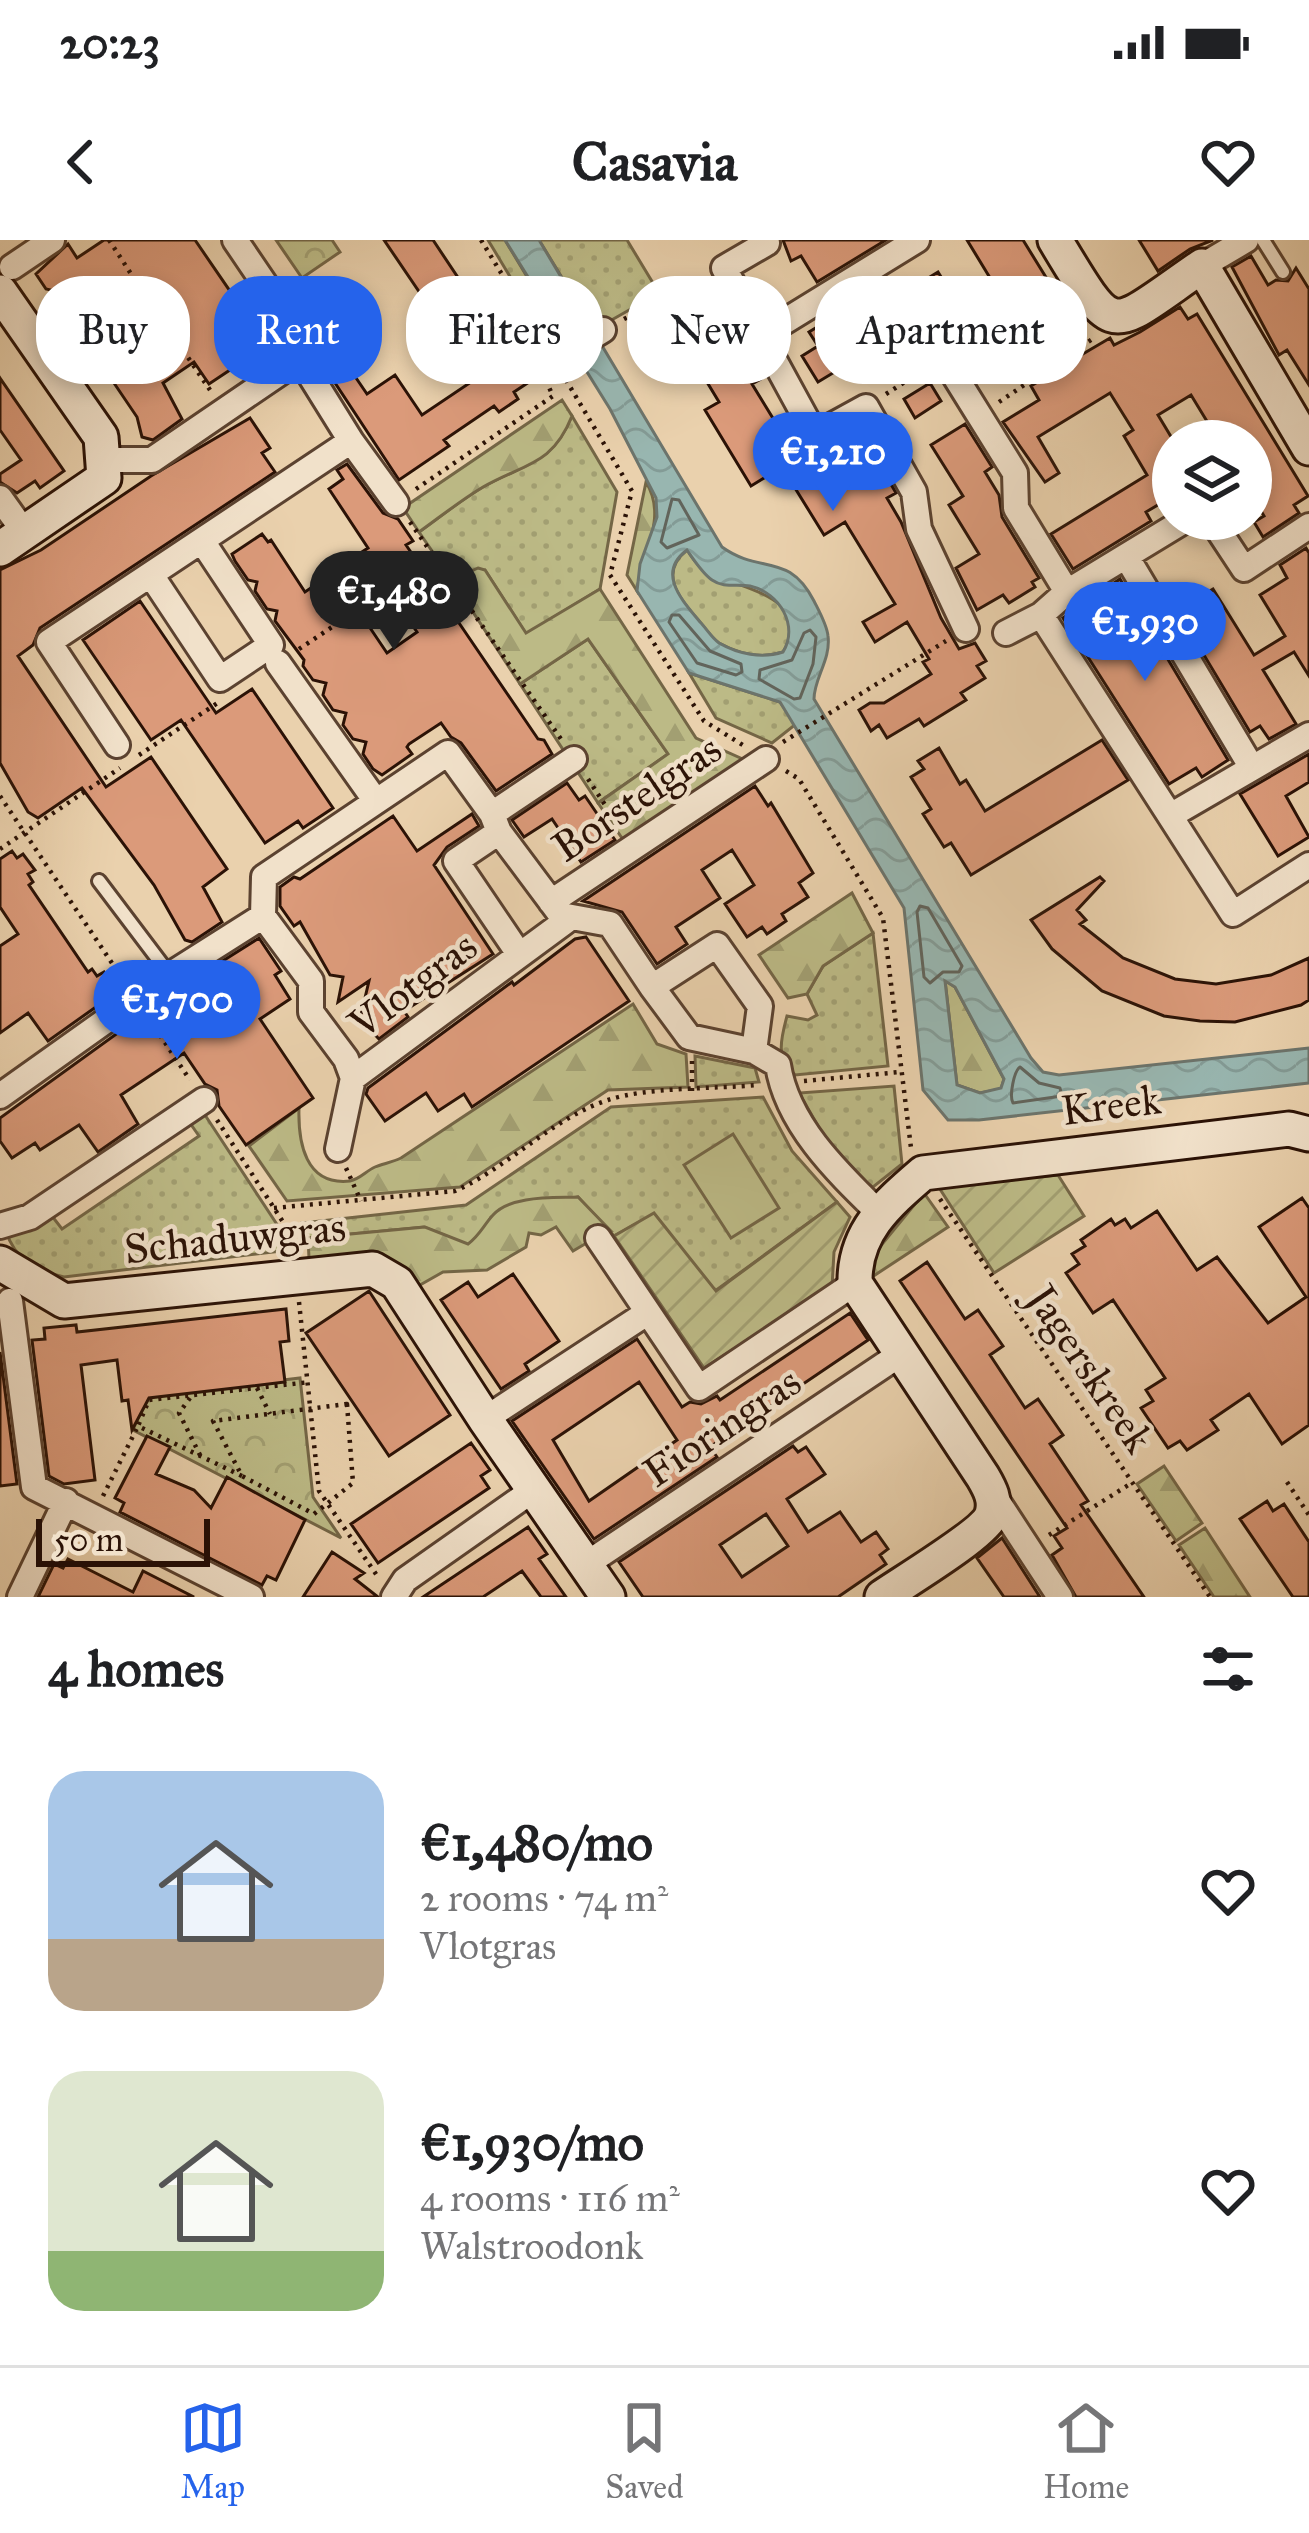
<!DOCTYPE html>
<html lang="en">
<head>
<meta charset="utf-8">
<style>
	body { margin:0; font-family:"IM FELL Great Primer",serif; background:#f6f6f6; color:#202124; height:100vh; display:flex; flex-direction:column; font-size:45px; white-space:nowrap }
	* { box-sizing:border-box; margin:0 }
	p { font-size:39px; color:#757577 }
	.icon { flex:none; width:66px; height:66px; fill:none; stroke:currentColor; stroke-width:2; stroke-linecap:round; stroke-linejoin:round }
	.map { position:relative; height:1357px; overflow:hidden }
	.side { display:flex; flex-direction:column; background:#fff; flex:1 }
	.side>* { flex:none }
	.hud { position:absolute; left:36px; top:36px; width:1239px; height:108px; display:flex; gap:24px }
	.controls { position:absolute; left:1152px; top:180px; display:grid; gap:24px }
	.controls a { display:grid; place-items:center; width:120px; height:120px; border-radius:50%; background:#fff; box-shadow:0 6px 18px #0003; font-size:60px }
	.scale { position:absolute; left:36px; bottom:30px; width:174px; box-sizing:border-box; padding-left:12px; border:6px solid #2b1206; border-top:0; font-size:33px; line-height:42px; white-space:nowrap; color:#2b1206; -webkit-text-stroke:9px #f1e1ca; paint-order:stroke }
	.price { position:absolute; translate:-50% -102px; padding:0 27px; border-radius:42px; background:#2563eb; color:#fff; font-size:39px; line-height:78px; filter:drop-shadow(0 3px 6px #0008) }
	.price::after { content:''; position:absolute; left:50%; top:72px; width:36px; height:27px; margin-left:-18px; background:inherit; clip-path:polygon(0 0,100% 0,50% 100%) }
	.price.active { background:#222; color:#fff }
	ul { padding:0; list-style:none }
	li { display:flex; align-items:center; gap:36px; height:300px; padding:0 48px }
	li span { display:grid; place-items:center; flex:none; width:336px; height:240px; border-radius:36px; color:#555 }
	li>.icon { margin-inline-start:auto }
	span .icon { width:144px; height:144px; fill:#fffc; stroke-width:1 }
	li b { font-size:51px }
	h2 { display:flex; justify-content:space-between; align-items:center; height:144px; padding:0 48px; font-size:51px }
	.chip { padding:0 42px; border-radius:48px; background:#fff; box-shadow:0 6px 18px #0003; font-size:42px; line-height:108px }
	.chip.active { background:#2563eb; color:#fff }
	.status { display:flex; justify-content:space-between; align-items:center; height:84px; padding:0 60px; background:#fff; direction:ltr }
	.status svg { height:33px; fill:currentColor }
	header { display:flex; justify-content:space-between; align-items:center; height:156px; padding:0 48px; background:#fff; font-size:54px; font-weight:800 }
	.menu { display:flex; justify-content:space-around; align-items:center; height:168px; border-top:3px solid #e0e0e0; background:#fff; font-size:33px; color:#757577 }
	.menu a { display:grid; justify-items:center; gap:6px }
	.menu .active { color:#2563eb }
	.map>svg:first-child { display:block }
</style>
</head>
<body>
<div class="status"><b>20:23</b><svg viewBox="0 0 49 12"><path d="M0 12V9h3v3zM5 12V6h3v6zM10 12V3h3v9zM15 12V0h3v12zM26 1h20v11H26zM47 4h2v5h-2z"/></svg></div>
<header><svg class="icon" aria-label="back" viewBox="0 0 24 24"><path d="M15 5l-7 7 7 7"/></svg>Casavia<svg class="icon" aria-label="heart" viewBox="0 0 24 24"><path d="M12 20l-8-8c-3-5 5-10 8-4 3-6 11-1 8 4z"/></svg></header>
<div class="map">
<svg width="1309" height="1357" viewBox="0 0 1309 1357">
	<defs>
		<pattern id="grass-dots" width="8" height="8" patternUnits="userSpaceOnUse" patternTransform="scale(3)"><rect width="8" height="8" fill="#bcba86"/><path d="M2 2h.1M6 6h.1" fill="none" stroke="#a29f72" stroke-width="1.8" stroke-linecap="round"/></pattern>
		<pattern id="forest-firs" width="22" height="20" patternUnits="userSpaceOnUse" patternTransform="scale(3)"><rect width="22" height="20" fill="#bcba86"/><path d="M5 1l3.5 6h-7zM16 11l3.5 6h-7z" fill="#a29f72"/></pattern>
		<pattern id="park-crowns" width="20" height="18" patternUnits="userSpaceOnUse" patternTransform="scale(3)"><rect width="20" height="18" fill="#bcba86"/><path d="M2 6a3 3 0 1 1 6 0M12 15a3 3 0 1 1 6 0" fill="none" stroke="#a29f72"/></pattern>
		<pattern id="garden-furrows" width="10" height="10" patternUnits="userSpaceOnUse" patternTransform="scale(3)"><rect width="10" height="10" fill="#bcba86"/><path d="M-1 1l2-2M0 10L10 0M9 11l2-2" fill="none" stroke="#a29f72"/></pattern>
		<pattern id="water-waves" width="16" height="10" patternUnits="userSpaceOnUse" patternTransform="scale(3)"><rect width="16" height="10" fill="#98b6b0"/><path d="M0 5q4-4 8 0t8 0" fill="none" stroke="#839b96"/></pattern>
	</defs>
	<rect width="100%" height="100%" fill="#ead1ad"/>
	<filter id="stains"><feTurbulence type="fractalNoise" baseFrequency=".00167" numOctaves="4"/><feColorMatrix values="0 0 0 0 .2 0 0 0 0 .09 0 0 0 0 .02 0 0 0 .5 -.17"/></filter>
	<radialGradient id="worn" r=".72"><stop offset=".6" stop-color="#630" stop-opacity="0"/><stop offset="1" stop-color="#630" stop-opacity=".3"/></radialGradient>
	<path fill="url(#grass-dots)" stroke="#746646" stroke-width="3" d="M488,0h17l63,105 -12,8z
		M539,0h88l32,53 -65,37z
		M572,176l45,76 -17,97 -74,45 -41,-64 -22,2 -11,8 -33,-48c21,-15 42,-32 64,-45 41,-24 69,-22 89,-71z
		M687,310c5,7 11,17 18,21 31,17 112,25 78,81 -21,7 -44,2 -64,-9 -7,-5 -14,-15 -19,-21 -19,-22 -43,-48 -13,-72z
		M588,399l80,115 -70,49 -78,-119z
		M689,433l91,29 16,22 -24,19 -56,-25z
		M873,693l15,133 -93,9c-20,-17 -14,-36 -8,-59l21,4 9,-5 -10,-21 16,-28z
		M695,816l60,12 4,14 -63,5z
		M894,846l8,78 -29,23 -32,-21 -42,-73z
		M763,857l29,54 45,51 -122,89 -61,-77 -40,22 -36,-39 -87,20 -9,17 -14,11 -44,-18 -116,11 -6,-15 164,-18 145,-98z
		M203,872l77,117 2,22 -218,26c-29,-7 -49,-17 -58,-46l46,-15 10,13 137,-93 -9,-13z"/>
	<path fill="url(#forest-firs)" stroke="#746646" stroke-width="3" d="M562,160l10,16c-20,50 -47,47 -89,71 -22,13 -43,30 -64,45l-16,-24z
		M646,242c22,36 -4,71 -9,109l-10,-16z
		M478,328l7,2 41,63 74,-44 96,149 51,23 -123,80 -26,-38 70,-49 -80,-115 -68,45 -68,-104z
		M852,653l21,40 -50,33 -16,28 -19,4 -29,-43z
		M945,740l10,7 49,92 -3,10 -21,4 -23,-8z
		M633,764l24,40 29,10 2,33 -80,3 -148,97 -173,14 -38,-55 50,-38c-1,34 6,78 51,73 10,-2 16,-10 25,-14 7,-3 18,-5 26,-9z
		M924,953l24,34 -76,50 2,-23z
		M578,957l32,33 -20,-2v13l-17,10 -17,-24 -15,8 -12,-2 -3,14 -39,23 -44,2 -30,17 -40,-36 -64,5 -1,-20 117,-11 43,17c12,-9 15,-18 25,-29 18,-20 61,-17 85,-18z
		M1164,1226l38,57 -26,18 -39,-57z
		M1205,1288l45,69h-36l-35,-52z"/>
	<path fill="url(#park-crowns)" stroke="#746646" stroke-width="3" d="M276,0h56l8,12 -38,26z
		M300,1138l13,119 28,41 -208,-108 14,-34z"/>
	<path fill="url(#garden-furrows)" stroke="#746646" stroke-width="3" d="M1058,935l26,41 -90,57 -56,-87z
		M837,962l13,15 -16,35 -2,35 -128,81 -90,-132 40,-23 62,78z"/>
	<path fill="#bcba86" stroke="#746646" stroke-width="3" d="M733,894l46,74 -48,30 -47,-73z"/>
	<path fill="url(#water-waves)" stroke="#6c746c" stroke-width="3" fill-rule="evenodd" d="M505,0h34l183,307c39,28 66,4 92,54 5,10 13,24 14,35 3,24 -14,42 -14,63l217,359 12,14 16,3 250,-27v35l-330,37h-31l-25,-30 -19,-182 -124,-206 -91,-29 -52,-82 3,-27 17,-47 -1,-19 -46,-89zM687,310c7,10 15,23 25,30 11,8 25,4 38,6 30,7 49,40 33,66 -21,7 -45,2 -64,-9 -7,-5 -13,-15 -19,-21 -18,-22 -44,-49 -13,-72zM945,741l10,6 49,92 -3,9 -21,5 -23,-8z"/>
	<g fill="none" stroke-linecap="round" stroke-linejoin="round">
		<path stroke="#62645b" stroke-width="3" d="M672,259l7,1 20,35 -32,13 -6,-6z
			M672,375h7l31,36 31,13 1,8 -6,3 -39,-12 -28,-41z
			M810,390l6,7 -3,27 -13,34 -6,1 -35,-20 1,-9 32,-10 12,-27z
			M920,666l8,2 34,58 -3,6h-16l-13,11 -6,-6 -7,-65z
			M1020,827l19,16 21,5 2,8 -49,7c-4,-7 1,-32 7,-36z"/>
	</g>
	<path fill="#db9a7a" stroke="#2b1206" stroke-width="3" fill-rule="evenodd" d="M104,0h91l61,89 4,-3 12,16 -63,42 -15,-22 -31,21 19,36 -29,21 -11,-3 -5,-20 -86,-127 -5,-1 -10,-15 32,-30 9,14z
		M384,0h49l30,45 7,-4 13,19 30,45 -6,4 22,33 -15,10 4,7 -19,13 -5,-6 -50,34 5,6 -50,34 -83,-126 -1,-17 9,-6 43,63 28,-19 27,40 58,-39 -5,-6 4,-2 -32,-48 -6,4z
		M783,0h103l-69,42 -16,-26 -10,5z
		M967,0h56l29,47 -14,9 38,62 34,-20 4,7 26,-13 40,-25 8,12 9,-5 111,182 -14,9 5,8 -36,24 -9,-15 10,-6 -13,-22v-53h-32l-28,-46 -33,20 15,25v56l-27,16 5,9 -78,48 -22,-35 96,-59 -23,-39 9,-6 -23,-37 -72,44 21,36 -14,9 -42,-60 36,-22 -8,-14 18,-11z
		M1139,0h74l-23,9 -32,22z
		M1251,16l17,29 8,-5 12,1 8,-13 13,21v96l-22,-35 -8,5 -47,-88z
		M938,32l17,27 -10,6 17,27 -15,9 -12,2 -19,18 -17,-28 -81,49 -16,-26 16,-10 -9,-14 28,-17 -3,-5 51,-31 12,18z
		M688,50l10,18 15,-9 48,80 -9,5 52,85 52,-28 9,15 7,-5 24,42 -9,5 14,24 40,96 18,31 16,-6 11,18 -9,5 8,12 -24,15 5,7 -42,26 -5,-7 -32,19 -8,-13 -8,6 -12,-21 11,-7h14l47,-29 -8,-12 6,-3 -22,-37 -32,20 -12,-20 32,-18 -50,-82 -21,13 -42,-68 -31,19 -46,-76 14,-8 -58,-96z
		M0,138l64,93 -24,17 -5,-7 -18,12 -17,-11v-8l21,-14 -21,-30z
		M930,143l11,18 -26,17 -11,-19z
		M250,178l20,30 -8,5 13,19 -235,156 -7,17 -15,11 88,131 45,-30 76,112 -24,18 19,35 -30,20 -7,-2 -31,-55 -72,-97 -44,30 -10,-6 -28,-49v-193l41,-20 110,-74z
		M965,184l27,43 -7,5 14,23 3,22 37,61 -7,4 3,5 -26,16 -6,-8 -26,15 -21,-42 23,-14 -30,-49 14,-9 -32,-51z
		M347,224l36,49 15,6 15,22 -7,4 22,32 6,1 9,14 -1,6 96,141 6,1 8,14 -56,37 -35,-48 -10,-6 -10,-14 -32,21 -2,3 5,7 -30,21 -9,-6 -10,-15 3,-12 -13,-3 -10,-14 3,-12 -13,-3 -10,-15 3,-12 -13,-3 -10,-14 1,-6 -29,-39 2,-10 -10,-2 -12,-18 2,-9 -9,-2 -13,-19 -3,-7 30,-20 6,8 3,-2 34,52 28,-19 54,80 30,-21 -55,-80 6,-4 -39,-59 14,-10 -6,-9z
		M1306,308l3,5v123l-15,-24 -31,18 33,54 -27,15 -9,-13 -10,6 -67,-112 10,-6 -6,-9 26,-16 41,66 31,-19 -25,-41 27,-17 -7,-13z
		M1120,339l108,181 -26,17 -6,-9 -27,16 -106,-166z
		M140,361l76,112 36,-24 81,119 -30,20 -5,-7 -33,22 -84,-123 -30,20 -68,-100z
		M1102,500l26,40 -157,95 -20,-32 -7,4 -21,-33 8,-5 -20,-32 13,-8 -6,-8 21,-13 21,36 6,-4 19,31z
		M1309,514v28l-23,14 23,41 -31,19 -38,-62z
		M567,543l12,17 6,-4 30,44 -34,22 -29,-43 -28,18 -12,-17z
		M755,546l13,20 3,-3 42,70 -14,10 9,14 -26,17 4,7 -19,13 -5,-7 -15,10 -22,-33 29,-19 -22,-35 -30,20 18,28 -44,29 11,17 -30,20 -35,-52 -39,-11z
		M472,574l7,12 -32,21 -13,18 59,89 -89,57 4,6 -29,22 -19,-20 9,-38 -31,21 5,-25 -13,-2 -30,-53 -6,4 -14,-20v-19l14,-10 6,2 93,-63 24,35z
		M12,611l5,7 6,-4 12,16 -7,4 5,8 -4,3 59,87 4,-3 5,7 7,-4 13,20 -69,49 -20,-28 -28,20v-87l18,-12 -18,-27v-48z
		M1100,637l4,4 -27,29 9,10 -6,4 43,34 52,21 41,5 55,-9 38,-17v42l-8,5 -66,17 -35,-1 -36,-5 -62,-25 -50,-42 -21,-29z
		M586,697l43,64 -157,106 -8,-13 -26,17 -12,-18 -41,28 -19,-27 2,-6 144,-106 2,3 61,-46z
		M259,698l22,33 -6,4 15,24 -30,20 53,79 -67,47 -27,-39 -2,-16 -12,-6 -21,-31 -63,42 17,29 -40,28 -19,-27 -39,25 -5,-7 -23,15 -12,-17v-23l162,-117 3,5 48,-33 -3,-4z
		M1302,958l7,10v217l-27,19 -33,-50 -38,26 7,10 -31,20 -7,-9 -12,7 -27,-40 12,-7 -7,-11 19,-12 -52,-78 -20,13 -27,-40 13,-9 -7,-10 13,-8 -4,-6 30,-21 4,6 10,-6 6,9 26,-17 40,59 20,-13 51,66 38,-26 -47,-70z
		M927,1022l38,57 13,-9 25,36 -13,9 35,53 13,-9 25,36 -13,9 38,57 -7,4 63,92h-68l-24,-42 10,-7 -8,-12 13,-8 -167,-247z
		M513,1034l46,67 -34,23 4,7 -28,18 -60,-89 27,-18 10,15z
		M369,1051l81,124 -61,41 -83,-123z
		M286,1069l3,32 -9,1 5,40 -136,16 -17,32 -4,-30 -6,1 -5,-41 -36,5 14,115 -31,4 -15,-8 -17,-136 13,-1 -1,-11 32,-3 1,7z
		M850,1073l18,27 -158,107 7,10 -123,82 -82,-118 125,-82 45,68 8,-5 11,2 16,-8 3,4zM639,1142l38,58 -88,61 -36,-61z
		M0,1112l17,132 -17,2z
		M147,1196l23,11 -14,27 38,16 17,18 16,-31 78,43 -29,60 -9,-4 -5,9 -142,-73 4,-9 -9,-5z
		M471,1203l19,27 -9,6 8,12 -111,75 -27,-39z
		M793,1206l5,6 8,-5 19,27 -38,25 21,33 32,-20 21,30 15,-10 12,17 -8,6 6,9 -48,33h-195l-24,-35zM766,1274l22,32 -46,31 -22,-32z
		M1267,1261l6,10 11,-7 25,38v55h-16l-53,-78z
		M528,1287l19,27 -8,5 27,38h-25l-19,-26 -39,26h-60z
		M1002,1298l38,59h-36l-27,-39z
		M332,1312l32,21 -9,6 23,18h-75z
		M68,1319l65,33 10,-21 51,26h-156l16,-33 9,4z"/>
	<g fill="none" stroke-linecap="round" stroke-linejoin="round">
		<defs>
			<path id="lane" d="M1263,0l20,32
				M99,641l71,94"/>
			<path id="street" d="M765,0l2,3 -43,25 91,167 51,-28 48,85 5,37 47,100
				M1202,26l44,-26
				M12,27l40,-27
				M761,96l156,-96
				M943,117l72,116 1,35 51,84
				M554,120l49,-30
				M351,201l45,62
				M105,220h47l148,-101
				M0,258l25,35
				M1211,279l33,50 65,-43
				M1126,316l126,212
				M151,335l69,104 51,-34 -69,-104
				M1041,375l192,299 76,-49
				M1006,393l35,-18 26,-23 120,-73
				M278,423l97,137
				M117,505l-68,-103 302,-201 -51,-82 -2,-26 -63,-93
				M492,574l82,-55
				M1170,576l139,-81
				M499,592l-43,29 63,93
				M551,662l215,-143
				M717,705l43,61 -6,45 -65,-14 -37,-50z
				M754,811l24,14c9,59 59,107 100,147
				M353,838l213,-157 -5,-6
				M0,856l170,-121 93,-59
				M338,909l15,-71 -7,-19 -35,-47v-31l-48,-65 1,-39 184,-124 44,61 7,18 62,83 49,9 42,63
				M0,986l30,-9 174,-117
				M598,998l101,150 156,-105
				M10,1061l24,186 217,110
				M485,1179l162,-106
				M992,1253l68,104
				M585,1325l317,-212
				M20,1357l46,-96
				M394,1357l11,-17 128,-90"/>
			<path id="secondary" d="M1055,0c62,103 52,91 147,26l107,182
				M0,52l101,145 3,41 -104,71
				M0,1023l64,38 309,-32 24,14 88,136 123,178
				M882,1357c20,-14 104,-64 110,-83 4,-14 -2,-25 -9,-37l-128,-194c-1,-51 32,-79 68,-110l366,-44 20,5"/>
		</defs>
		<use href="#lane" stroke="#5b4230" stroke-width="18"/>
		<use href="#street" stroke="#5b4230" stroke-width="30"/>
		<use href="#secondary" stroke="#2b1206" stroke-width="39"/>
		<path stroke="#2b1206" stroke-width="4.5" stroke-dasharray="3 6" stroke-linecap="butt" d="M109,0l28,43
			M481,0l61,100
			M158,73l54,80
			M624,79l81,-41
			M962,107l18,-10
			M566,140l66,111 -22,84 94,146 42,26
			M886,154l36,-23
			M999,162l95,-64
			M416,249l137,-93 -6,-13
			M410,282l151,217
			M299,409l135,-90
			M783,502l163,-101
			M139,515l80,-53
			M786,531l13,8 84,139 28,230
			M588,539l23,35
			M0,556l124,185
			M0,609l120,-81
			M150,780l40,60
			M692,821v30
			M804,841l96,-9
			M217,880l68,105 7,24
			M346,928l15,33
			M940,959l270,398
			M274,968l181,-17c54,-24 97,-73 153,-91 38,-13 106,-11 149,-15
			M299,1062l20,189 59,86
			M257,1148l13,26
			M190,1158l-11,15 21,42
			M347,1164l6,79 -39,31 -72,-38 -29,-55z
			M242,1236l-104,-50 11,-26 161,-18
			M1287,1242l22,33
			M103,1256l35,-70
			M1049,1295l81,-51"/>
		<use href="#lane" stroke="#f1e1ca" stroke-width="12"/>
		<use href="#street" stroke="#f1e1ca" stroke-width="24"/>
		<use href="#secondary" stroke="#f1e1ca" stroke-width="33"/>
	</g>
	<g text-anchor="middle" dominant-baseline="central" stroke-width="9" stroke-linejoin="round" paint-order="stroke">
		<g font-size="42" fill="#2b1206" stroke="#f1e1ca">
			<text transform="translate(637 558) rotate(-34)">Borstelgras</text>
			<text transform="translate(413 745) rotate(-37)">Vlotgras</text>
			<text transform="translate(1111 865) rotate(-7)">Kreek</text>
			<text transform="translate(235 998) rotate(-6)">Schaduwgras</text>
			<text transform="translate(1090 1129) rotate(56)">Jagerskreek</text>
			<text transform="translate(722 1187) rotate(-34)">Fioringras</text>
		</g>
	</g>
	<rect width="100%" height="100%" filter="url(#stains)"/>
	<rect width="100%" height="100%" fill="url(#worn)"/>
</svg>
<div class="controls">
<a><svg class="icon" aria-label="layers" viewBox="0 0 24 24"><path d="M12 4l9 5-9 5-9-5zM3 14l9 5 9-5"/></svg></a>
</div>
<div class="scale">50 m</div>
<b class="price" style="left:833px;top:274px">€1,210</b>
<b class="price active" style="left:394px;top:413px">€1,480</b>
<b class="price" style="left:1145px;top:444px">€1,930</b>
<b class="price" style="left:177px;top:822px">€1,700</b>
<div class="hud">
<a class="chip">Buy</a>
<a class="chip active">Rent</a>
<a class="chip">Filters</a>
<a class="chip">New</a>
<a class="chip">Apartment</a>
</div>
</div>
<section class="side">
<h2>4 homes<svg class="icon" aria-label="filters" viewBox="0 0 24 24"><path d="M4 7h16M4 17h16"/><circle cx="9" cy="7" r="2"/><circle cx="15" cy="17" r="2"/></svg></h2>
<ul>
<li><span style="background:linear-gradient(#a9c7e8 70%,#b9a48a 0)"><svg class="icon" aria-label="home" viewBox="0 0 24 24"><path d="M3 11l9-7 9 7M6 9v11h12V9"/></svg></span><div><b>€1,480/mo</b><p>2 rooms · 74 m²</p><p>Vlotgras</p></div><svg class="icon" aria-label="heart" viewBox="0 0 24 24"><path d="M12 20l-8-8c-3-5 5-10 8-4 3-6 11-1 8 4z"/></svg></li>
<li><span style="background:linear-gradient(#dfe7d0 75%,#8fb573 0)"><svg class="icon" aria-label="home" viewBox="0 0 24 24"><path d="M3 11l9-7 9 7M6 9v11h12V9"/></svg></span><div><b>€1,930/mo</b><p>4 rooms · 116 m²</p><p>Walstroodonk</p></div><svg class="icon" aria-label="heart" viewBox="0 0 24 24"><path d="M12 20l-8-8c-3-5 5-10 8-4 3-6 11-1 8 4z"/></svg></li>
</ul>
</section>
<nav class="menu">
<a class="active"><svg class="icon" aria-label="map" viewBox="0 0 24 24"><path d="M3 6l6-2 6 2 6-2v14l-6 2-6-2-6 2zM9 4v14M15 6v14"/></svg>Map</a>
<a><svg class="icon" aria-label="saved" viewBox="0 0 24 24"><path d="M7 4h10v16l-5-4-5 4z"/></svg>Saved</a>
<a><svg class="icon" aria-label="home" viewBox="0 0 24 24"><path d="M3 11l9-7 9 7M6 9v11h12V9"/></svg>Home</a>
</nav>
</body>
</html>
